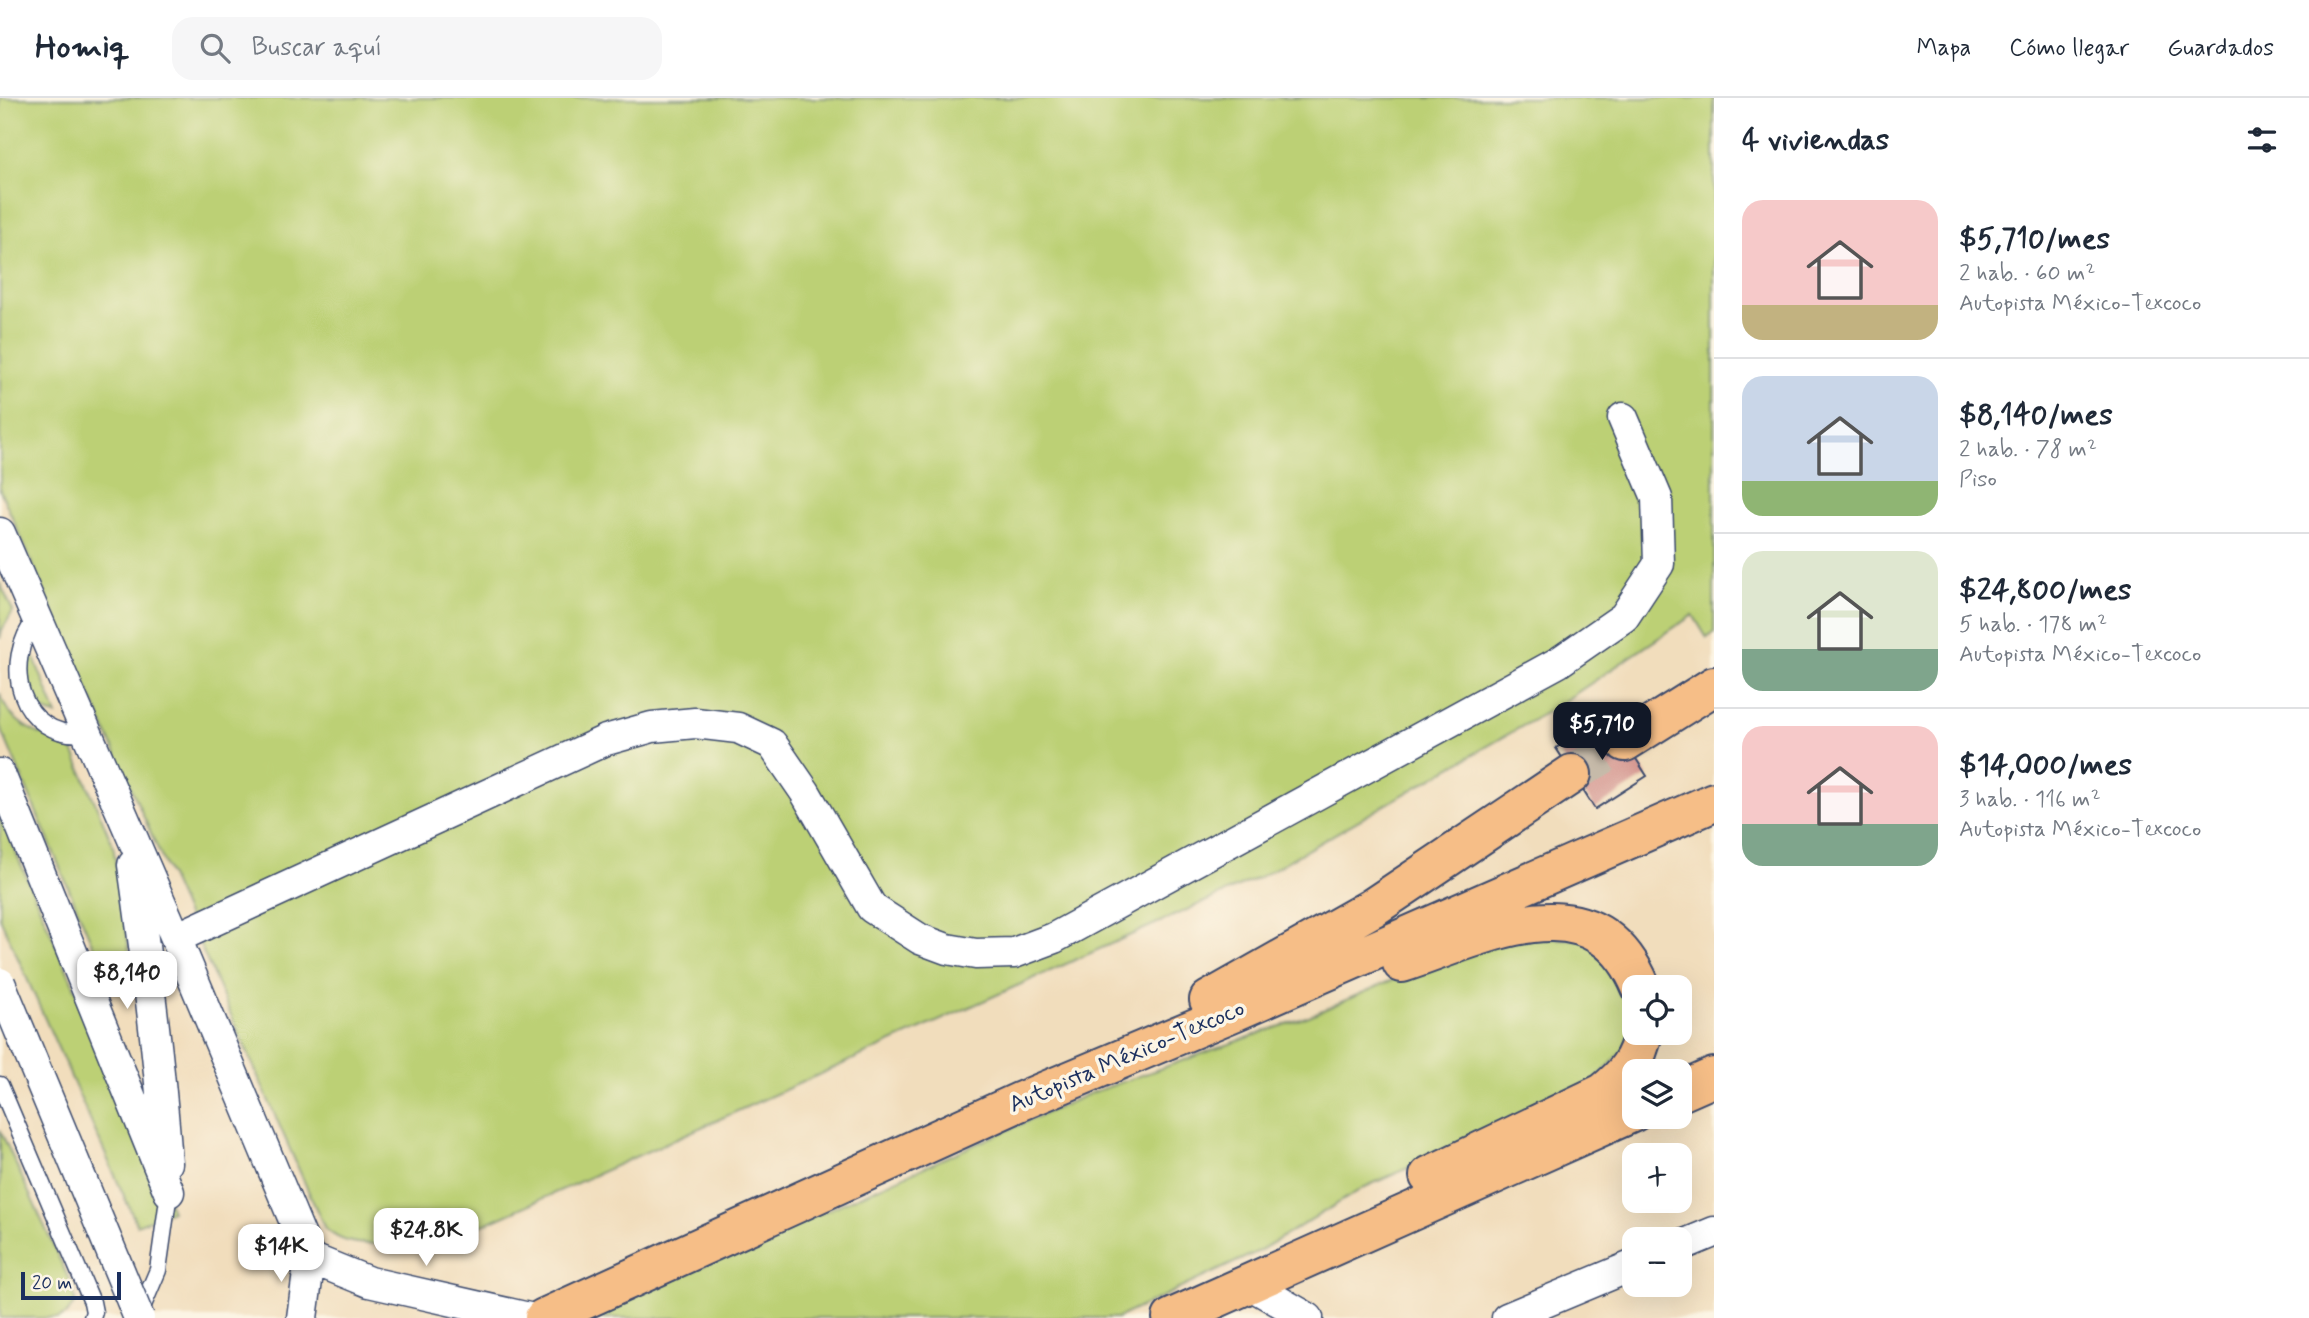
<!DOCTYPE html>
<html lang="es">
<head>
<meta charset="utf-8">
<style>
	body { margin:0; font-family:Mynerve,sans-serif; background:#f6f6f7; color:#1f2937; height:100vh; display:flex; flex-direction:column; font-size:26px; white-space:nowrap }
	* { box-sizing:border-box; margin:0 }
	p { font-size:23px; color:#747a83 }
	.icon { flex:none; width:38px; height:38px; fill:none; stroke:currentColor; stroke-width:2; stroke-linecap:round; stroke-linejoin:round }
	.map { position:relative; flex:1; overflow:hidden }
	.panel { display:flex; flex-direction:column; background:#fff; width:595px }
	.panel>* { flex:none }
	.buttons { position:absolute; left:1622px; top:877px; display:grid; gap:14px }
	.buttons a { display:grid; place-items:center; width:70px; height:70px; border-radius:14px; background:#fff; box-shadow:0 7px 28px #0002; font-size:35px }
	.scale { position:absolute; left:21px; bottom:18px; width:100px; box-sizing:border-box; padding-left:7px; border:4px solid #1b2f5e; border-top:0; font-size:19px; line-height:24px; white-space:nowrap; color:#1b2f5e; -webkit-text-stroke:5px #fcf5e5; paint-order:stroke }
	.price { position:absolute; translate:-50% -60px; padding:0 16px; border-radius:14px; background:#fff; color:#222; font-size:23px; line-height:46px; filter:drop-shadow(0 2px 4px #0008) }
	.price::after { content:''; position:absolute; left:50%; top:42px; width:21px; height:16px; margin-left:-10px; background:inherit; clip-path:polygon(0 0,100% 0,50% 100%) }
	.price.selected { background:#111827; color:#fff }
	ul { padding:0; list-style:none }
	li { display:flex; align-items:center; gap:21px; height:175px; padding:0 28px }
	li+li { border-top:2px solid #e0e1e3 }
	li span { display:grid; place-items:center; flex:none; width:196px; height:140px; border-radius:21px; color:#555 }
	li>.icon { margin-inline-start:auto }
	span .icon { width:84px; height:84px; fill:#fffc; stroke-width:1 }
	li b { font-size:30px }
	h2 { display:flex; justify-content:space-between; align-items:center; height:84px; padding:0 28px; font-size:30px }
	header { display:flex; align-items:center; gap:42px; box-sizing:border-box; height:98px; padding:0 35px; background:#fff; border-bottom:2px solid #e0e1e3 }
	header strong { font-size:33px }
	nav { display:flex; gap:38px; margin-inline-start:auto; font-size:24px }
	.search { width:490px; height:63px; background:#f6f6f7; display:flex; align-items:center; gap:18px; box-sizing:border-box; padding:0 24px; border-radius:21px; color:#747a83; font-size:26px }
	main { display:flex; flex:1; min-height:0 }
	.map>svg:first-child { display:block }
</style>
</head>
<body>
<header>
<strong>Homiq</strong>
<div class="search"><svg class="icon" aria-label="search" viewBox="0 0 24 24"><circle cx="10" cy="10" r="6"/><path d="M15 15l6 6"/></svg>Buscar aquí</div>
<nav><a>Mapa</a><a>Cómo llegar</a><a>Guardados</a></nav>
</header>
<main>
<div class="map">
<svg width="1714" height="1220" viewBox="0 0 1714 1220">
	<rect width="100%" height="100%" fill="#fcf5e5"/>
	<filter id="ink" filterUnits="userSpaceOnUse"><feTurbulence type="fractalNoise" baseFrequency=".0143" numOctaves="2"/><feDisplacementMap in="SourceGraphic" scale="14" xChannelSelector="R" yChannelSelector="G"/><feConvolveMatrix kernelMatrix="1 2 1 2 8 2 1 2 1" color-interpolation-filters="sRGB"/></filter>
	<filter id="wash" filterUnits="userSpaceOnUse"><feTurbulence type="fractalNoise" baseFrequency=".00686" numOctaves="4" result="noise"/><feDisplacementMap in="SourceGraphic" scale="28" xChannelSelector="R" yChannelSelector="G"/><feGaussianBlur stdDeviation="1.57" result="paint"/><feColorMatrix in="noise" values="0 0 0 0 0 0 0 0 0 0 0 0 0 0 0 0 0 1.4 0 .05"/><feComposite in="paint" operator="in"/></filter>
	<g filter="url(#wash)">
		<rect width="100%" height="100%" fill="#f1ddbc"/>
		<path fill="#bcd074" stroke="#6c8069" stroke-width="2" d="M0,0h1714v535l-7,5 -14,-23 -139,93 -296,170 -784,351c-34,7 -98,22 -130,11 -7,-2 -13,-7 -19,-11l-325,-739z
			M0,485l13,28 -11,19 -2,9z
			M32,555l25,62c-31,-6 -43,-38 -25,-62z
			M0,595c9,32 41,44 70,50l43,102 21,137 -5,8 -11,2 -8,-6 -110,-260z
			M0,718l172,395 -35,14 -137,-307z
			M1494,838l101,4 39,62 -1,38 -45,48 -223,99 -106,64 -142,67h-532l506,-225 218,-77z
			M0,1032l73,158 2,14 -8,12 -8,4h-59z"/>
		<g id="blocks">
			<path fill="#d3938c" d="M1608,617l39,61 -52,33 -39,-61z"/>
		</g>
	</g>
	<g filter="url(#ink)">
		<use href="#blocks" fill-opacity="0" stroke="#3b496c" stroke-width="2"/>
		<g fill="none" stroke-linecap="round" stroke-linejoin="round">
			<path stroke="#c6baa9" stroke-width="38" stroke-dasharray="38 19" stroke-linecap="butt" d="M1572,676l53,-32"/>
			<defs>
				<path id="service" d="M37,520c-37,43 -18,123 50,115
					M0,987l92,217 2,10 -2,6
					M138,1219l20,-47 11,-78"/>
				<path id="minor" d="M0,435l176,405 134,320 -8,60
					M0,676l169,418
					M133,767c14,99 27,199 34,298
					M176,840l430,-198 46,-13 43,-4 43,5 34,16 33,48 67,116 48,31 27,10 29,5 38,-1 40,-15 505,-276 65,-45 35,-53 -2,-66 -34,-80
					M1680,1148l34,-14
					M310,1160l59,24 160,36
					M1249,1186l59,34
					M1507,1220l127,-53"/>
				<path id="motorway" d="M1625,644l89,-56
					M1402,865c82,-27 192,-88 239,24
					M1209,902l163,-92 200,-134
					M1680,994l34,-15
					M1429,1078l174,-83c22,-17 35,-33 40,-61
					M544,1220l475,-216 217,-91 478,-209
					M1172,1220l462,-206"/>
			</defs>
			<use href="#service" stroke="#3b496c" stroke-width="19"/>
			<use href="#minor" stroke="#3b496c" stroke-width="33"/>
			<use href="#motorway" stroke="#3b496c" stroke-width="42"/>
			<use href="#service" stroke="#fff" stroke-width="16"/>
			<use href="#minor" stroke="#fff" stroke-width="30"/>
			<use href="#motorway" stroke="#f6be87" stroke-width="38"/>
			<defs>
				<path id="minor-bridge" d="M0,885l139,335"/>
			</defs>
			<use href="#minor-bridge" stroke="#3b496c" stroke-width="33" stroke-linecap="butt"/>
			<use href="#minor-bridge" stroke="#fff" stroke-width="30"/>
		</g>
	</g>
	<g text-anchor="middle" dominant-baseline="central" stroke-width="7" stroke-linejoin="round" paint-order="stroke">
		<g font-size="24" fill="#1b2f5e" stroke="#fcf5e5">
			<text transform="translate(1127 959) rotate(-23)">Autopista México-Texcoco</text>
		</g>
	</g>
</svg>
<div class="buttons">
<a><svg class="icon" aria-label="locate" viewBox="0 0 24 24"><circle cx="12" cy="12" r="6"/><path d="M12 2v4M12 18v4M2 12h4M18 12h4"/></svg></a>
<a><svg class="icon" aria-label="layers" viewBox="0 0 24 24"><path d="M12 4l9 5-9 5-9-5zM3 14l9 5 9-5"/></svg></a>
<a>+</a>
<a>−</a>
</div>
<div class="scale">20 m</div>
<b class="price selected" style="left:1602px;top:664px">$5,710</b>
<b class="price" style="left:127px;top:913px">$8,140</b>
<b class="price" style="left:426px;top:1170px">$24.8K</b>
<b class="price" style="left:281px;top:1186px">$14K</b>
</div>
<section class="panel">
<h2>4 viviendas<svg class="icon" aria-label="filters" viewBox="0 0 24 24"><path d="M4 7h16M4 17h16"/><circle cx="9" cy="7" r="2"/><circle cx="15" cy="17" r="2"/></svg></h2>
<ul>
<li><span style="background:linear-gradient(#f6c9c9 75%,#c2b280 0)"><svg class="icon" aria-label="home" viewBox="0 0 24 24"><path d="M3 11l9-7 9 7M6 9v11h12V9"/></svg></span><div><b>$5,710/mes</b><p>2 hab. · 60 m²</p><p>Autopista México-Texcoco</p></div></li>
<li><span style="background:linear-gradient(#c9d6e8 75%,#8fb573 0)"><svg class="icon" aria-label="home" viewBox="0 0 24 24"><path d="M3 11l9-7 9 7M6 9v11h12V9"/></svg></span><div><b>$8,140/mes</b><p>2 hab. · 78 m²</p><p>Piso</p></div></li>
<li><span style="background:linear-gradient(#dfe7d0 70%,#7fa58c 0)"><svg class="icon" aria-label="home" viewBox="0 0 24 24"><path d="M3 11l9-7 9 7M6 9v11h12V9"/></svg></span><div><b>$24,800/mes</b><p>5 hab. · 178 m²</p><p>Autopista México-Texcoco</p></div></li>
<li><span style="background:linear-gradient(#f6c9c9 70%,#7fa58c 0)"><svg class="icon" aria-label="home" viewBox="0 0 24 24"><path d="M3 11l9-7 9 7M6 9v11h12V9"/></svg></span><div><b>$14,000/mes</b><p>3 hab. · 116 m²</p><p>Autopista México-Texcoco</p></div></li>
</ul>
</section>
</main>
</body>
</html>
